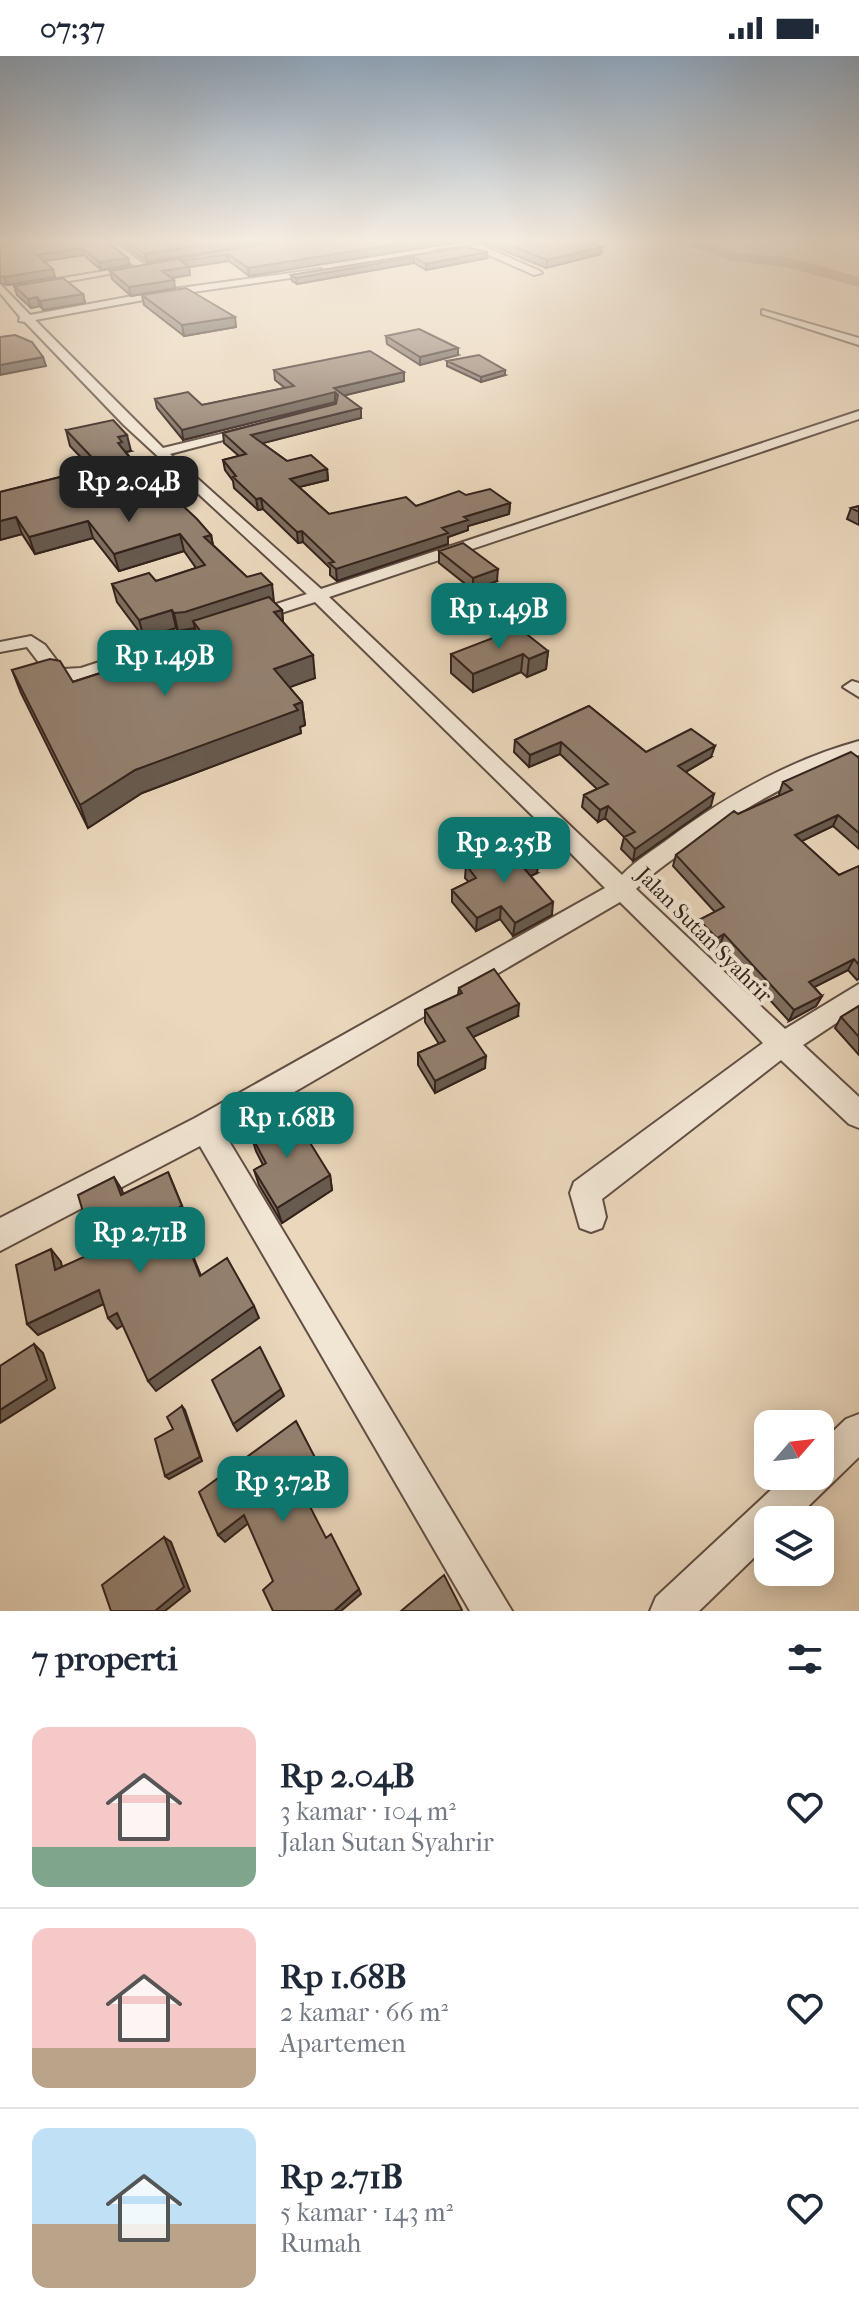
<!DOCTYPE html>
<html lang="id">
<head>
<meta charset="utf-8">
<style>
	body { margin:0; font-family:"IM FELL French Canon",serif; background:#f2f2f3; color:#1f2937; height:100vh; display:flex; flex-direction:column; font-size:30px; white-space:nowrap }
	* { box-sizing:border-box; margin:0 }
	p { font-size:26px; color:#747a83 }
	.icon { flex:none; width:44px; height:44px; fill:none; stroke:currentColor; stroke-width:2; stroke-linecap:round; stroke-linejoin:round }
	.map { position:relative; height:1555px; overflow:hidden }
	.side { display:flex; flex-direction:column; background:#fff; flex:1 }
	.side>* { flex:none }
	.needle { width:52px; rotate:62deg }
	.buttons { position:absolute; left:754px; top:1354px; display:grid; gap:16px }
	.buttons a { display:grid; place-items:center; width:80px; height:80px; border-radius:16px; background:#fff; box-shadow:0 4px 20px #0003; font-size:40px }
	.price { position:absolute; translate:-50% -68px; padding:0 18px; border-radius:16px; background:#0f766e; color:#fff; font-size:26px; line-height:52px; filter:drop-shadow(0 2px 4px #0008) }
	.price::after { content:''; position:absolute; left:50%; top:48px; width:24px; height:18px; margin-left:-12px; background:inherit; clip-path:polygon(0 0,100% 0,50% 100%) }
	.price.active { background:#222; color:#fff }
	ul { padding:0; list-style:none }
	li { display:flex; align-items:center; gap:24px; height:200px; padding:0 32px }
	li+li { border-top:2px solid #e0e1e3 }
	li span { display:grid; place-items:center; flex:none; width:224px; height:160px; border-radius:16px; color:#555 }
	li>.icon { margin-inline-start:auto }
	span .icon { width:96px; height:96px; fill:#fffc; stroke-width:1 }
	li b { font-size:34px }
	h2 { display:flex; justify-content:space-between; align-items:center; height:96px; padding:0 32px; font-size:34px }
	.status { display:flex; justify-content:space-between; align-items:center; height:56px; padding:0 40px; background:#fff; direction:ltr }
	.status svg { height:22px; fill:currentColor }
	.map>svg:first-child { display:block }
</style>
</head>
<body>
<div class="status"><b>07:37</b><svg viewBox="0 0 49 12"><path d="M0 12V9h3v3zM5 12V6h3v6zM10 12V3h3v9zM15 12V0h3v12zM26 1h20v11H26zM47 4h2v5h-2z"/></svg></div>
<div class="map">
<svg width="859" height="1555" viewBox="0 0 859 1555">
	<rect width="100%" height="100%" fill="#ead7bc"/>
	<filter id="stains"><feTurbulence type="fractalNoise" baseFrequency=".0025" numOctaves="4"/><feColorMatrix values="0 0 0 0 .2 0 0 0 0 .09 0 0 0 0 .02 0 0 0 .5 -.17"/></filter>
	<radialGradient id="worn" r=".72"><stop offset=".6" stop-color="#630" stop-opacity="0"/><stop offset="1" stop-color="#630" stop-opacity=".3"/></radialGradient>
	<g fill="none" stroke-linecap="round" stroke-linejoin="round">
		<path fill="#ac9986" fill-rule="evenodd" d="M669,183h25l45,14 48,4 72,20v10l-73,-20 -54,-6z"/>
		<defs>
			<path id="minor" d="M99,183h10l39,28 -112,20 3,-5 96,-16z
				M481,189l59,26 2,2 -8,2 -54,-24h-45z
				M321,213l-3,5 -153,22 -130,24 128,128 91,-22v6l-84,22 151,135 538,-178v8l-530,178 293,278c14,-15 32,-25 49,-38 57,-42 119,-77 188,-96v14c-65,24 -119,54 -174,95 -17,13 -34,24 -49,39l149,140 74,-45v24l-56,37 56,52v31l-10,-4 -68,-64 -179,139 4,18 -4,11 -11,4 -11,-4 -10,-35 4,-11 189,-139 -143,-141 -396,231 288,478h-42l-270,-465 -200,105v-33l195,-100 410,-230 -51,-52 -58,28h-16l-3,-6 3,-6 61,-28 -226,-222 -243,79 -22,-4 -23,-30 -27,5v-10l31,-6 14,9 18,24 18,-1 226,-74 -183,-169 -99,-103 -6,-1 1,-4 -20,-24v-9l30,31 135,-25z
				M762,254l97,28v7l-97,-31z
				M852,625l7,2v14l-16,-10z
				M859,1358v43l-65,63h-26v24l-69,67h-49l6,-14 130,-121h34v-32l26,-25z"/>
		</defs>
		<use href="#minor" stroke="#624f44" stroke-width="4"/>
		<use href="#minor" fill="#f1e5d3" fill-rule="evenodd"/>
	</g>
	<path fill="#7e6e5f" stroke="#34221c" stroke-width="2" d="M103,183l26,26 -28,5 -17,-15 -40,6 11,16 -48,8 -7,-2v-37z
		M115,183h174l-142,23z
		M291,183h293l18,8 -1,7 -55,14 -61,-25 -20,-2 -216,35 -20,-15 -40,6 1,8 -19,3 4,10 -44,8 -19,-17 -2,-8z
		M465,191l22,11 -61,12 -12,-7 -117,21 -5,-3 -1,-6z
		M14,230l69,8 2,9 -42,7 -3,-4 -9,2 -14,-13z
		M142,239l94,32 -52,9 -40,-31z
		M386,280l72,19 -38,10 -33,-21z
		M447,305l58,14 -24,7 -34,-16z
		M274,314l130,11 -60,14 17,23 -99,25 25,18 40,8 1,11 -29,7 30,27 87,-8 50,-11 44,8 -1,11 -41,12v4l-20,7v7l-111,37 -7,-6v-7l-27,-26 -5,1 -35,-34 -5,1 -24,-22 -1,-7 -8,-11 -2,-10 16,-4 -15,-13 -1,-10 113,-30 -1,-1 -152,38 -26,-32 -2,-9 47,6 83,-17 -10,-8z
		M66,374l65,21 -5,1 17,22 68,61 2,10 69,65 1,12 32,56 -26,9 13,15 3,23 -5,2 1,6 -159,60 -54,35 -67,-135 -9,-23 61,12 125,-40 -3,-14 -17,3 -2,-3 -32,10 -27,-36 -5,-18 44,-3 40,-13 -12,-17 -65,20 -26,-33 -58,16 -13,-20 -22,6v-48l92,-23 -22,-23z
		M859,450v19l-12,-6 4,-11z
		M439,495l58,30 -24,9 -34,-27z
		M548,595l-2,18 -19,8 -6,-5 -48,20 -22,-19v-19z
		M589,650l57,46 65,5 -25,15 25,34 -78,55 -12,-12 3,-12 -19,-19 -7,4 -16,-15 2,-12 13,-6 -37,-35 -31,13 -15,-15 1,-12z
		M859,702v91l-26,-23 -32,15 38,34 20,-9v113l-2,1 -9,-10 -34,17 8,9 -6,10 -27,15 -69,-76 -7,4 -18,-18 4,-11 16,-8 -42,-46 3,-11 62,-41 42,-19 -1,-1 4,-12z
		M466,809l71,8 -7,3 22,39 -39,21 -13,-17 -24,12 -24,-29v-12l17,-8 -4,-4z
		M459,932l59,28 -45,21 12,31 -50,25 -17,-28v-12l21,-9 -14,-22v-12l33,-15z
		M859,950v49l-24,-27 6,-11z
		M251,1079l79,40 2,15 -50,33 -23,-38 -5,-15 9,-5 -7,-14z"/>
	<path fill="#675a4e" stroke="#34221c" stroke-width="2" d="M0,183h16l-16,4z
		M241,183h48l-142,23 -2,-8z
		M429,183h36v2l-216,35 -1,-8z
		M602,191l-1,7 -55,14 1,-8z
		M82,192l2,7 -45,7 -2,-7z
		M487,196v6l-61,12v-6z
		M228,198l1,7 -40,6 1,8 -26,4 -2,-8 19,-10z
		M414,201v6l-117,21 -1,-6z
		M128,202l1,7 -28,5 -2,-8z
		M53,213l2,8 -48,8 -3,-8z
		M174,224l1,8 -44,8 -2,-9z
		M83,238l2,9 -42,7 -3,-9z
		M37,241l3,9 -9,2 -3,-9z
		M235,261l1,10 -52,9 -2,-11z
		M458,292v7l-38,10v-8z
		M43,301l3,9 -46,9v-10z
		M505,314v5l-24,7v-5z
		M404,316v9l-66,16 -3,-5v10l-152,38 -1,-10 152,-42z
		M361,352v10l-109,28 -1,-11z
		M127,379l4,16 -6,1 -3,7 -4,-22z
		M327,413l1,11 -37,9 -1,-10z
		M261,442l2,11 -5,1 -2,-11z
		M510,447l-1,11 -41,12v4l-20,7v7l-111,37 -1,-12 106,-41 22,-11z
		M16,461l6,17 -22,6v-19z
		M88,465l5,17 -58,16 -6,-17z
		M302,475l1,11 -5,1 -1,-11z
		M180,478l4,17 -65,20 -5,-17z
		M211,479l3,17 -10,-15z
		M498,513l-1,12 -24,9v-12z
		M272,528l2,18 -81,19 2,7 -17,3 -4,-18z
		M172,554l4,18 -32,10 -5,-18z
		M282,554l2,22 -10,-20z
		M548,595l-2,18 -19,8 2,-18z
		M523,598l-2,18 -48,20v-18z
		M313,599l2,23 -38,14 -3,-23z
		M302,646l3,23 -5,2 1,6 -159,60 -54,35 -8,-23 55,-35z
		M561,686l-1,12 -31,13 1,-12z
		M715,690l-4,11 -36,21 3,-12z
		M714,738l-3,12 -78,55 2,-12z
		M608,750l-3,12 -7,4 2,-12z
		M838,759l-5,11 -43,21 5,-12z
		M539,804l-2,13 -15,7 1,-13z
		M553,846l-1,13 -39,21 2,-13z
		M501,850l-1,13 -24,12 1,-13z
		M724,878l-4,11 -7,4 4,-11z
		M854,903l-6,11 -45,23 6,-11z
		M822,940l-6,10 -27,15 5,-11z
		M519,948l-1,12 -51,24v-12z
		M486,1000l-1,12 -50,25v-12z
		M168,1116l20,48 -8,4 26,64 -32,-78z
		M330,1119l2,15 -50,33 -5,-15z
		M114,1121l8,13 6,19 -7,-14z
		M51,1193l10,13 4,20 -10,-12z
		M99,1234l9,12 -70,33 -11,-11z
		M254,1250l5,12 -103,73 -8,-10z
		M117,1257l8,11 -8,5 -9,-11z
		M34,1288l9,9 12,35 -55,35v-13z
		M281,1333l3,7 -47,35 -4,-7z
		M182,1350l3,4 17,51 -33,18 -4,-3z
		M322,1415l3,8 -21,15 -4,-7z
		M244,1459l6,7 -25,20 -7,-7z
		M164,1481l7,5 19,49 -25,20h-10z
		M359,1533l2,5 -20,17h-7z"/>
	<path fill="#93806f" stroke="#34221c" stroke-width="2" d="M26,183h77l25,19 -29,4 -17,-14 -45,7 16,14 -49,8 -4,-1v-30z
		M124,183h117l-96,15z
		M291,183h138l-181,29 -20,-14 -47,7 8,6 -27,4 12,9 -45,7 -19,-16z
		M495,183h89l18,8 -55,13z
		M465,191l22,5 -61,12 -12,-7 -118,21 -5,-3z
		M63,222l20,16 -43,7 -3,-4 -9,2 -14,-13z
		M186,232l49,29 -53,8 -40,-30z
		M419,273l39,19 -38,9 -34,-21z
		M15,279l17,7 11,15 -43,8v-28z
		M370,295l34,21 -70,16 27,20 -110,27 36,26 24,-6 16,14 -37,10 39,35 77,-17 10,9 43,-15 7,4 24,-6 20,14 -46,14 4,3 -26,8 6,5 -112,36 -7,-6 5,-1 -32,-31 -5,1 -36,-34 -5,1 -23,-22 3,-1 -13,-16 23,-6 -23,-21 113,-29 2,-9 -3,-3 -153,38 -27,-31 33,-7 14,13 92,-19 -20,-16z
		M479,299l26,15 -24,7 -34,-16z
		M113,364l14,15 -9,2 4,5 -4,1 25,31 5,-1 49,46 14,16 -7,2 43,40 14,-4 11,11 -87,28 -11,1 -2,-3 -33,10 -27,-36 37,-11 7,8 49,-16 -25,-31 -66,20 -26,-33 -59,16 -13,-20 -16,4v-29l101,-25 -35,-37z
		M859,450v6l-8,-4z
		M463,487l35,26 -25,9 -34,-27z
		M269,541l13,13 -8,2 39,43 -39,14 28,33 -8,3 4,5 -163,60 -55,35 -68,-135 38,-11 10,2 13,21 133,-43 -13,-18z
		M519,572l29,23 -19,8 -6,-5 -50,20 -22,-20z
		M589,650l57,46 45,-23 24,17 -37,20 36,28 -79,55 -11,-12 11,-5 -27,-26 -8,4 -16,-15 24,-11 -47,-42 -31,13 -15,-15z
		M851,696l8,6v75l-21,-18 -43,20 44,40 20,-9v99l-5,-6 -45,23 13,14 -28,14 -70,-76 -7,4 -18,-18 25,-13 -48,-52 58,-44 4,3 54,-24 -9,-8z
		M523,786l16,18 -16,7 30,35 -38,21 -14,-17 -24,12 -25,-28 24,-12 -10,-13z
		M494,913l25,35 -52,24 19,28 -51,25 -17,-28 27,-12 -20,-31 37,-17 -3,-5z
		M859,950v31l-18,-20z
		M291,1056l39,63 -53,33 -23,-38 12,-7 -15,-28z
		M168,1116l14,34 -8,4 26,66 27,-18 27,48 -106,75 -31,-68 -9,5 -9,-28 -72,34 -11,-59 35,-16 4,21 40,-18 -17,-57 36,-18 7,18z
		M34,1288l13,36 -47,30v-44z
		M260,1291l21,42 -48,35 -21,-44z
		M182,1350l18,51 -35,19 -10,-37 18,-10 -6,-12z
		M296,1365l26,50 -22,16 26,51 5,-4 28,55 -25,22h-61l-10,-21 10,-9 -29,-66 -26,20 -19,-43z
		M164,1481l20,50 -29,24h-44l-9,-26z
		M444,1519l18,35 -2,1h-59z"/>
	<linearGradient id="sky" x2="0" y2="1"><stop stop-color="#90a9c1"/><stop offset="0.46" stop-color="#f6ede1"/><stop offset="1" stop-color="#f6ede1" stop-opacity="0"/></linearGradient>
	<rect width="859" height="401" fill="url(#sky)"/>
	<g text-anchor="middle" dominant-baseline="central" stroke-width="8" stroke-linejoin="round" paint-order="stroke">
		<g font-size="22" fill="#34221c" stroke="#f1e5d3">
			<text transform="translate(704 879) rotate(45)">Jalan Sutan Syahrir</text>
		</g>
	</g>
	<rect width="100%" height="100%" filter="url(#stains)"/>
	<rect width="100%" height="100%" fill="url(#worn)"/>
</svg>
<div class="buttons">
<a><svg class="needle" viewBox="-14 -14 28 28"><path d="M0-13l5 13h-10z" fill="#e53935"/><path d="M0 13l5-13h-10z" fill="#747a83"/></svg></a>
<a><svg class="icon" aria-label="layers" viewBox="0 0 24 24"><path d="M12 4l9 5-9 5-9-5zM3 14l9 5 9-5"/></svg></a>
</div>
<b class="price active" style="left:129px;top:468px">Rp 2.04B</b>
<b class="price" style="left:499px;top:595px">Rp 1.49B</b>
<b class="price" style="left:165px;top:642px">Rp 1.49B</b>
<b class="price" style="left:504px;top:829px">Rp 2.35B</b>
<b class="price" style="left:287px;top:1104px">Rp 1.68B</b>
<b class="price" style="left:140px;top:1219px">Rp 2.71B</b>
<b class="price" style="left:283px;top:1468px">Rp 3.72B</b>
</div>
<section class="side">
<h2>7 properti<svg class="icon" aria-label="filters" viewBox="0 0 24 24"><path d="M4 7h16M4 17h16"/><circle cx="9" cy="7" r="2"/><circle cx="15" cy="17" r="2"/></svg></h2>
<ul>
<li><span style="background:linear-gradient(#f6c9c9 75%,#7fa58c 0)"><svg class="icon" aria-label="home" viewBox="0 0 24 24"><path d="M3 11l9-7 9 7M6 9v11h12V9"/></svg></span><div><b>Rp 2.04B</b><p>3 kamar · 104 m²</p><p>Jalan Sutan Syahrir</p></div><svg class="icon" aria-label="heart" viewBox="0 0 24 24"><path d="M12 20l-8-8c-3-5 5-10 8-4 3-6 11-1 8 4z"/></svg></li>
<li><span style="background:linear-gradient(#f6c9c9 75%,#b9a48a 0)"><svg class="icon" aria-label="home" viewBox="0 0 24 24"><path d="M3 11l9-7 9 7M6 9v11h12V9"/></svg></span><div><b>Rp 1.68B</b><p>2 kamar · 66 m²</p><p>Apartemen</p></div><svg class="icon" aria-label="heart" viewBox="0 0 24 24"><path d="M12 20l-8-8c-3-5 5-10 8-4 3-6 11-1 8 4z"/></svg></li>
<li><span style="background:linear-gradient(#bfe0f5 60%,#b9a48a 0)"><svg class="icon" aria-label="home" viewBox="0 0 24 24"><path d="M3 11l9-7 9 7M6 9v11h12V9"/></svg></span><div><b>Rp 2.71B</b><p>5 kamar · 143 m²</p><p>Rumah</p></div><svg class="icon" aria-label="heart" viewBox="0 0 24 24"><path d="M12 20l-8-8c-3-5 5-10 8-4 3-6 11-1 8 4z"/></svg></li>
</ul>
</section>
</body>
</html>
